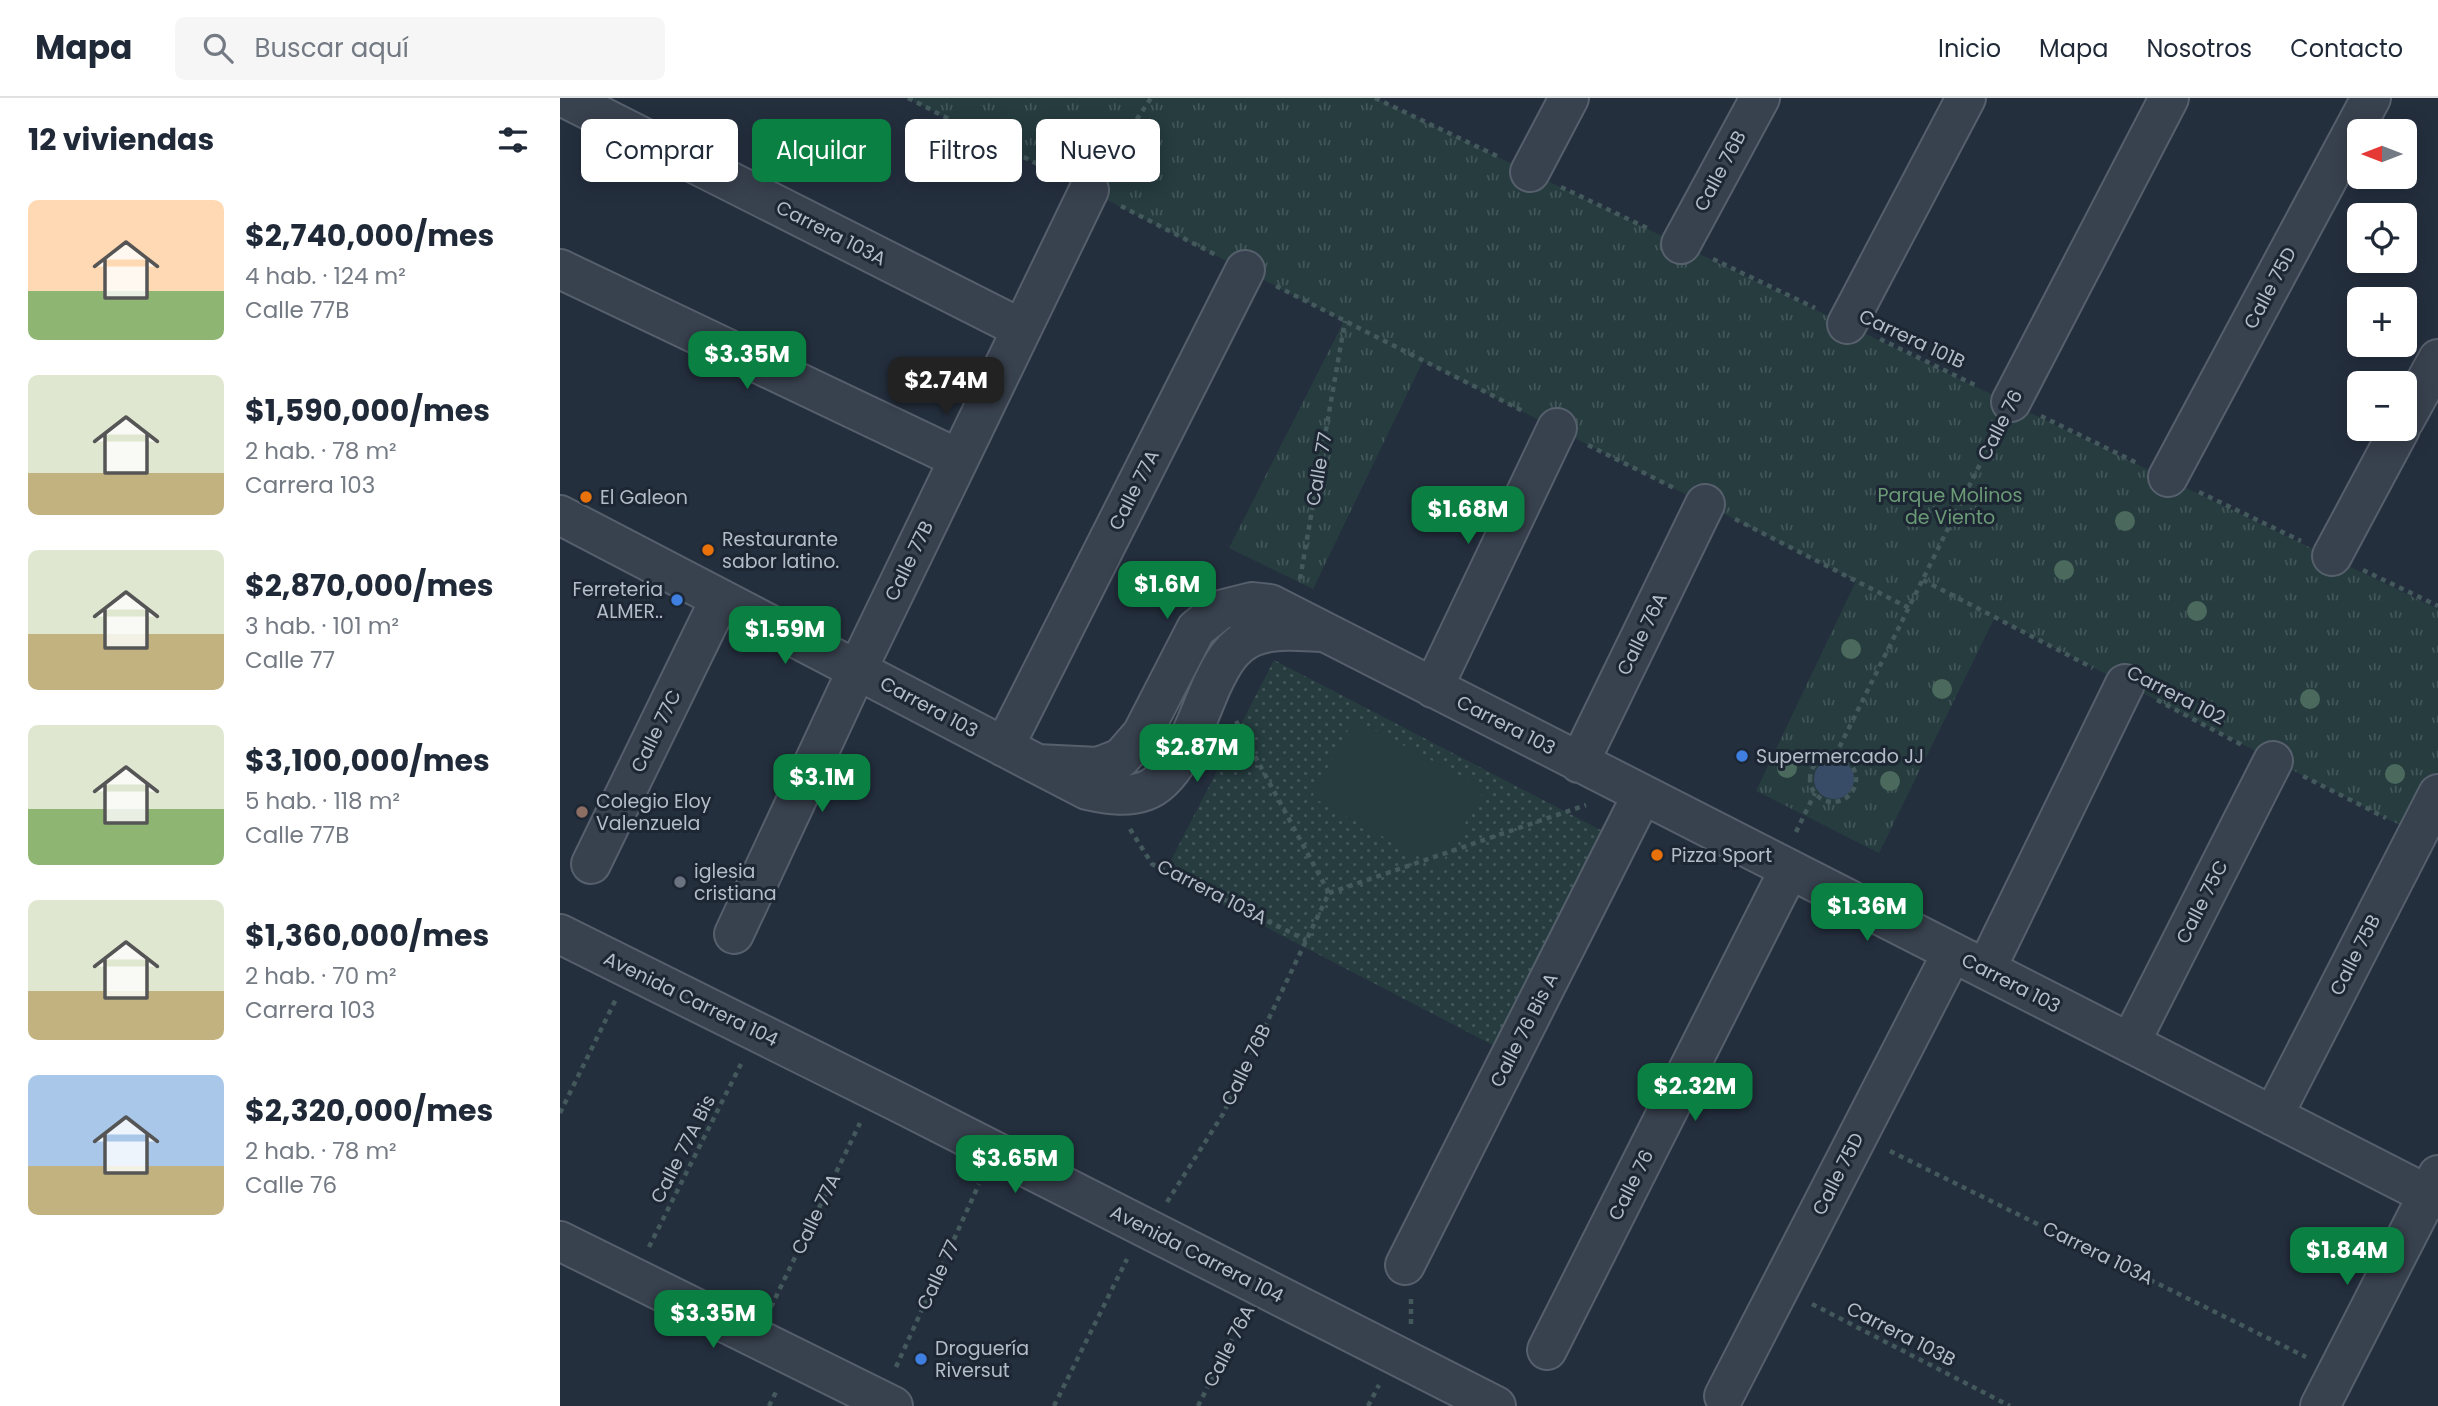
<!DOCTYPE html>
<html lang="es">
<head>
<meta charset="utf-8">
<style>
	body { margin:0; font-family:Poppins,sans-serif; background:#f6f6f7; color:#1f2937; height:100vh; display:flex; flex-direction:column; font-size:26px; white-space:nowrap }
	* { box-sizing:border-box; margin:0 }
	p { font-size:23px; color:#747a83 }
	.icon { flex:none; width:38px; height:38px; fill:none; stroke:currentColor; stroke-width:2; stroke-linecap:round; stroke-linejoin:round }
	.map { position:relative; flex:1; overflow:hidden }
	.panel { display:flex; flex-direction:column; background:#fff; width:560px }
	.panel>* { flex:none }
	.guide { position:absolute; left:21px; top:21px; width:665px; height:63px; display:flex; gap:14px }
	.needle { width:46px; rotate:270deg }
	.tools { position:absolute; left:1787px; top:21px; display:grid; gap:14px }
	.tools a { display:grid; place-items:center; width:70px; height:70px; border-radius:10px; background:#fff; box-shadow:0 4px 18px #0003; font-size:35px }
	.price { position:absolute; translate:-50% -60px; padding:0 16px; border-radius:14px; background:#0b8043; color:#fff; font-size:23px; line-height:46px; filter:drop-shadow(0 2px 4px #0008) }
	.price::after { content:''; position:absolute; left:50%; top:42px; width:21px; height:16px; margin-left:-10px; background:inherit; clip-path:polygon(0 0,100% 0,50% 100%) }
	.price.selected { background:#222; color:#fff }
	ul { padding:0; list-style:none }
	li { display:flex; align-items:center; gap:21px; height:175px; padding:0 28px }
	li span { display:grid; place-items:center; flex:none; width:196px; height:140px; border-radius:10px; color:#555 }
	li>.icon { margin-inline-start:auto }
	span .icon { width:84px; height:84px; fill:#fffc; stroke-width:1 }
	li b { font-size:30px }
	h2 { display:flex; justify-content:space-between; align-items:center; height:84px; padding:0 28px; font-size:30px }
	.tag { padding:0 24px; border-radius:10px; background:#fff; box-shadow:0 4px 18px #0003; font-size:24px; line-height:63px }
	.tag.selected { background:#0b8043; color:#fff }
	header { display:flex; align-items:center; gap:42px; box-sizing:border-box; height:98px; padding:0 35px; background:#fff; border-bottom:2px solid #e0e1e3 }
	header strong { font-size:33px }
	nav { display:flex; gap:38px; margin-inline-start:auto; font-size:24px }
	.search { width:490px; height:63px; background:#f6f6f7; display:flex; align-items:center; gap:18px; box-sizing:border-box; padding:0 24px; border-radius:10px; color:#747a83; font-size:26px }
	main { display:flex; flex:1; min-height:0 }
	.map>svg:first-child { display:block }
</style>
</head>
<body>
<header>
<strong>Mapa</strong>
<div class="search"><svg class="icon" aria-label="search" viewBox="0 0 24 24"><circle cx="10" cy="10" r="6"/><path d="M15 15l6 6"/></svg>Buscar aquí</div>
<nav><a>Inicio</a><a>Mapa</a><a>Nosotros</a><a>Contacto</a></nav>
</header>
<main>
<section class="panel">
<h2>12 viviendas<svg class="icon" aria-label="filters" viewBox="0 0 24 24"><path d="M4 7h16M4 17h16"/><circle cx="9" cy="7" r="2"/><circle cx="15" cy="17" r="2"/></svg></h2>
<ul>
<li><span style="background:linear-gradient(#ffd9b3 65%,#8fb573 0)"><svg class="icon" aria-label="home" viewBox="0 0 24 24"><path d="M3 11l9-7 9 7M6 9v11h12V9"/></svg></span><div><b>$2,740,000/mes</b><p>4 hab. · 124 m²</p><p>Calle 77B</p></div></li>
<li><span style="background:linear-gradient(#dfe7d0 70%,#c2b280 0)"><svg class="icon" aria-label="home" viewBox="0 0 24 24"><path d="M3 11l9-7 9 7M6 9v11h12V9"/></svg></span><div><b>$1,590,000/mes</b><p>2 hab. · 78 m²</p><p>Carrera 103</p></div></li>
<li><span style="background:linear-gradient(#dfe7d0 60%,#c2b280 0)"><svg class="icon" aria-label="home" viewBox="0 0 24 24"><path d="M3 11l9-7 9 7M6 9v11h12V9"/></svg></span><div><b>$2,870,000/mes</b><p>3 hab. · 101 m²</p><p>Calle 77</p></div></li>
<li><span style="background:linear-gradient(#dfe7d0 60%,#8fb573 0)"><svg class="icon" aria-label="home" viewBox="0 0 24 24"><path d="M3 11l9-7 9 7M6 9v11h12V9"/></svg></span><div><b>$3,100,000/mes</b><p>5 hab. · 118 m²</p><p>Calle 77B</p></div></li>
<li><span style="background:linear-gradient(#dfe7d0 65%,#c2b280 0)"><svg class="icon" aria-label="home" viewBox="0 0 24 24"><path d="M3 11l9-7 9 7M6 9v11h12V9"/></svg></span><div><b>$1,360,000/mes</b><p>2 hab. · 70 m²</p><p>Carrera 103</p></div></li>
<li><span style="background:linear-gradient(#a9c7e8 65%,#c2b280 0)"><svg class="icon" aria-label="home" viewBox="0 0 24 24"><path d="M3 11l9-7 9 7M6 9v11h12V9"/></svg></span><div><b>$2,320,000/mes</b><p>2 hab. · 78 m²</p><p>Calle 76</p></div></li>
</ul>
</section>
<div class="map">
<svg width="1878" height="1308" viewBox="0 0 1878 1308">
	<defs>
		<pattern id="grass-dots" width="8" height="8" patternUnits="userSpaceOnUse" patternTransform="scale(1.75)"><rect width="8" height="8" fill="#263c3f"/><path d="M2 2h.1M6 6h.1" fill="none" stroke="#435659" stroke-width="1.8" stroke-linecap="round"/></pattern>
		<pattern id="park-tufts" width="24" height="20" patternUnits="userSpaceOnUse" patternTransform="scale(1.75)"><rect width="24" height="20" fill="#263c3f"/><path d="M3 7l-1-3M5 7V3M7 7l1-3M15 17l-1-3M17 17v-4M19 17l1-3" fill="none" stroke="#435659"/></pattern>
	</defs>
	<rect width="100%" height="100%" fill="#242f3e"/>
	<path fill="url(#grass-dots)" d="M714,562l342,178 -110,214 -342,-178z"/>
	<path fill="url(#park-tufts)" d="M347,0h468l1063,511v185l-21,40 -422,-217 -116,236 -123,-62 100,-210 -433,-220 -110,228 -84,-41 115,-227z"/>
	<path fill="#263c3f" d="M794,621l131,70 -46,79 -127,-71z"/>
	<path fill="#394c67" d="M1254 681a20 20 0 1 1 40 0a20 20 0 1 1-40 0Z"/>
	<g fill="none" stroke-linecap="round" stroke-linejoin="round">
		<defs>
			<path id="minor" d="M5,0l457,231
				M970,74l39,-74
				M1121,146l79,-146
				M0,171l399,190
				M1287,226l119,-226
				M1451,304l158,-304
				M1844,323l34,-62
				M1608,379l203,-379
				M0,417l527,275c19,4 39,8 58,1 34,-12 53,-75 67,-106 9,-19 19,-39 40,-48 20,-9 47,-6 69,-5
				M1772,458l68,-127
				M873,590l124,-260
				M444,649l241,-477
				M1019,665l126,-259
				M477,666l61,3 23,-9 21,-24 54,-105 24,-19 32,-8 18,2 1168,596
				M31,766l129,-265
				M0,836l342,170 594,302
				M174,836l123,-264 232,-480
				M1426,871l139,-285
				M1570,945l143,-282
				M1713,1018l165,-322
				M0,1143l333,165
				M845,1167l237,-470
				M987,1252l242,-480
				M1164,1298l228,-443
				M1760,1308l118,-231"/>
		</defs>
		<use href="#minor" stroke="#565f6c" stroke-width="42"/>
		<path stroke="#44595c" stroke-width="4.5" stroke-dasharray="5 5" stroke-linecap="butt" d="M348,0l149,76
			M815,0l124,59
			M549,63l42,-63
			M1001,89l90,43
			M561,108l95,49
			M1153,161l102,49
			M716,188l249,126
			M1320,241l99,48
			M1481,318l96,47
			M1028,347l86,43
			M1639,394l102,49
			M1175,421l174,89
			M1803,472l75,36
			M740,481l45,-258
			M1363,482l170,88
			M1597,602l85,45
			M676,623l93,172
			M1275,658l160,-322
			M1250 681a23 23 0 1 1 46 0a23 23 0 1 1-46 0Z
			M1743,678l83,42
			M570,731l22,35 154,76
			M1236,734l19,-39
			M769,795l257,-88
			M0,1015l56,-114
			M1330,1053l416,206
			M607,1104l56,-88 106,-221
			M89,1149l92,-183
			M851,1201v26
			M1252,1206l198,102
			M211,1209l89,-184
			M336,1269l83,-183
			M209,1308l9,-18
			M494,1308l73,-147
			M638,1308l45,-88
			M808,1308l11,-21"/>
		<use href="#minor" stroke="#38414e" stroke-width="38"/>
	</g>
	<g fill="#4b6a5d">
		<circle cx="1565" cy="423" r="10"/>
		<circle cx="1504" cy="472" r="10"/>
		<circle cx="1637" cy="513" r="10"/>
		<circle cx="1291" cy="551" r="10"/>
		<circle cx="1382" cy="591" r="10"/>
		<circle cx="1750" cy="601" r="10"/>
		<circle cx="1227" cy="670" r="10"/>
		<circle cx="1835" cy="676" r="10"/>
		<circle cx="1330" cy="683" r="10"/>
	</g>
	<g fill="#e8710a" stroke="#1d2633" stroke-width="2.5">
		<circle cx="26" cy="399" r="7"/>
		<circle cx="148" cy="452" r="7"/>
		<circle cx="1097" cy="757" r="7"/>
	</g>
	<g fill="#3f7fe0" stroke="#1d2633" stroke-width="2.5">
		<circle cx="117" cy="502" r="7"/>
		<circle cx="1182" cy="658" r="7"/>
		<circle cx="361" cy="1261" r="7"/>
	</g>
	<circle fill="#8d6e63" stroke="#1d2633" stroke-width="2.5" cx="22" cy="714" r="7"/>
	<circle fill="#6b7280" stroke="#1d2633" stroke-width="2.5" cx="120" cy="784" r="7"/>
	<g text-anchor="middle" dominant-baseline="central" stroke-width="6" stroke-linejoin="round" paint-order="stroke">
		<g font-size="19" fill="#b4bcc9" stroke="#1d2633">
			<text transform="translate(1160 73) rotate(-62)">Calle 76B</text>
			<text transform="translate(271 135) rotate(27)">Carrera 103A</text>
			<text transform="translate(1710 190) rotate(-62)">Calle 75D</text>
			<text transform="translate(1352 241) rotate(25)">Carrera 101B</text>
			<text transform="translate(1440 327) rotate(-63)">Calle 76</text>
			<text transform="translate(759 371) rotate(-80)">Calle 77</text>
			<text transform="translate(574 392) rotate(-63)">Calle 77A</text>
			<text transform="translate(349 463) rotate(-64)">Calle 77B</text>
			<text transform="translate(1082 536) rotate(-64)">Calle 76A</text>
			<text transform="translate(1616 597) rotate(27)">Carrera 102</text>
			<text transform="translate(369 609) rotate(28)">Carrera 103</text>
			<text transform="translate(946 627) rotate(27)">Carrera 103</text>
			<text transform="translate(96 633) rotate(-64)">Calle 77C</text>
			<text transform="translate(652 794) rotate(27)">Carrera 103A</text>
			<text transform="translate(1642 804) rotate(-63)">Calle 75C</text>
			<text transform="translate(1795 857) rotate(-63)">Calle 75B</text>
			<text transform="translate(1451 885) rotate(27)">Carrera 103</text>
			<text transform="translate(131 901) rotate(26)">Avenida Carrera 104</text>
			<text transform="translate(964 932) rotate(-63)">Calle 76 Bis A</text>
			<text transform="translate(686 967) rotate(-64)">Calle 76B</text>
			<text transform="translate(123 1051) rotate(-63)">Calle 77A Bis</text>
			<text transform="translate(1278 1076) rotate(-63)">Calle 75D</text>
			<text transform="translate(1071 1087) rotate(-63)">Calle 76</text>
			<text transform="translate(256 1116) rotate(-64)">Calle 77A</text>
			<text transform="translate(1538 1155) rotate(26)">Carrera 103A</text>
			<text transform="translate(637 1156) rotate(27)">Avenida Carrera 104</text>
			<text transform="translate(378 1177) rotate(-65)">Calle 77</text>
			<text transform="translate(1341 1236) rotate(27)">Carrera 103B</text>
			<text transform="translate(669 1248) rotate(-63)">Calle 76A</text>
		</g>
		<g font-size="19" fill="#6b9a76" stroke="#1d2633">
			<text x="1390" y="397">Parque Molinos<tspan x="1390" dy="22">de Viento</tspan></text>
		</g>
		<g font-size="19" fill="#b4bcc9" stroke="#1d2633" text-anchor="start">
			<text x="40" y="399">El Galeon</text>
			<text x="162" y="441">Restaurante<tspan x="162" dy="22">sabor latino.</tspan></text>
			<text x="103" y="491" text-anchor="end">Ferreteria<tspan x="103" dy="22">ALMER..</tspan></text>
			<text x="1196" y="658">Supermercado JJ</text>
			<text x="36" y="703">Colegio Eloy<tspan x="36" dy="22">Valenzuela</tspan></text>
			<text x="1111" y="757">Pizza Sport</text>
			<text x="134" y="773">iglesia<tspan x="134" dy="22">cristiana</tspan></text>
			<text x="375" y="1250">Droguería<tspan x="375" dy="22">Riversut</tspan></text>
		</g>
	</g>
</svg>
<div class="tools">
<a><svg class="needle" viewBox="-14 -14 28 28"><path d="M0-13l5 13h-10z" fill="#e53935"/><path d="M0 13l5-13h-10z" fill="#747a83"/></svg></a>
<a><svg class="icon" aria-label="locate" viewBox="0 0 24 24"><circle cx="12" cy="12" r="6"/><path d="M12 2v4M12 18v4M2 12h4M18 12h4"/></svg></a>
<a>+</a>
<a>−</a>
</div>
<b class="price" style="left:187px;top:293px">$3.35M</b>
<b class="price selected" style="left:386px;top:319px">$2.74M</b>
<b class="price" style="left:908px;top:448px">$1.68M</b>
<b class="price" style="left:607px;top:523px">$1.6M</b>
<b class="price" style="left:225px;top:568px">$1.59M</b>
<b class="price" style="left:637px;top:686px">$2.87M</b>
<b class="price" style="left:262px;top:716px">$3.1M</b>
<b class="price" style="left:1307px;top:845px">$1.36M</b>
<b class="price" style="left:1135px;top:1025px">$2.32M</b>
<b class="price" style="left:455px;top:1097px">$3.65M</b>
<b class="price" style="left:1787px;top:1189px">$1.84M</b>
<b class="price" style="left:153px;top:1252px">$3.35M</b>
<div class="guide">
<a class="tag">Comprar</a>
<a class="tag selected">Alquilar</a>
<a class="tag">Filtros</a>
<a class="tag">Nuevo</a>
</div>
</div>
</main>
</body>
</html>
